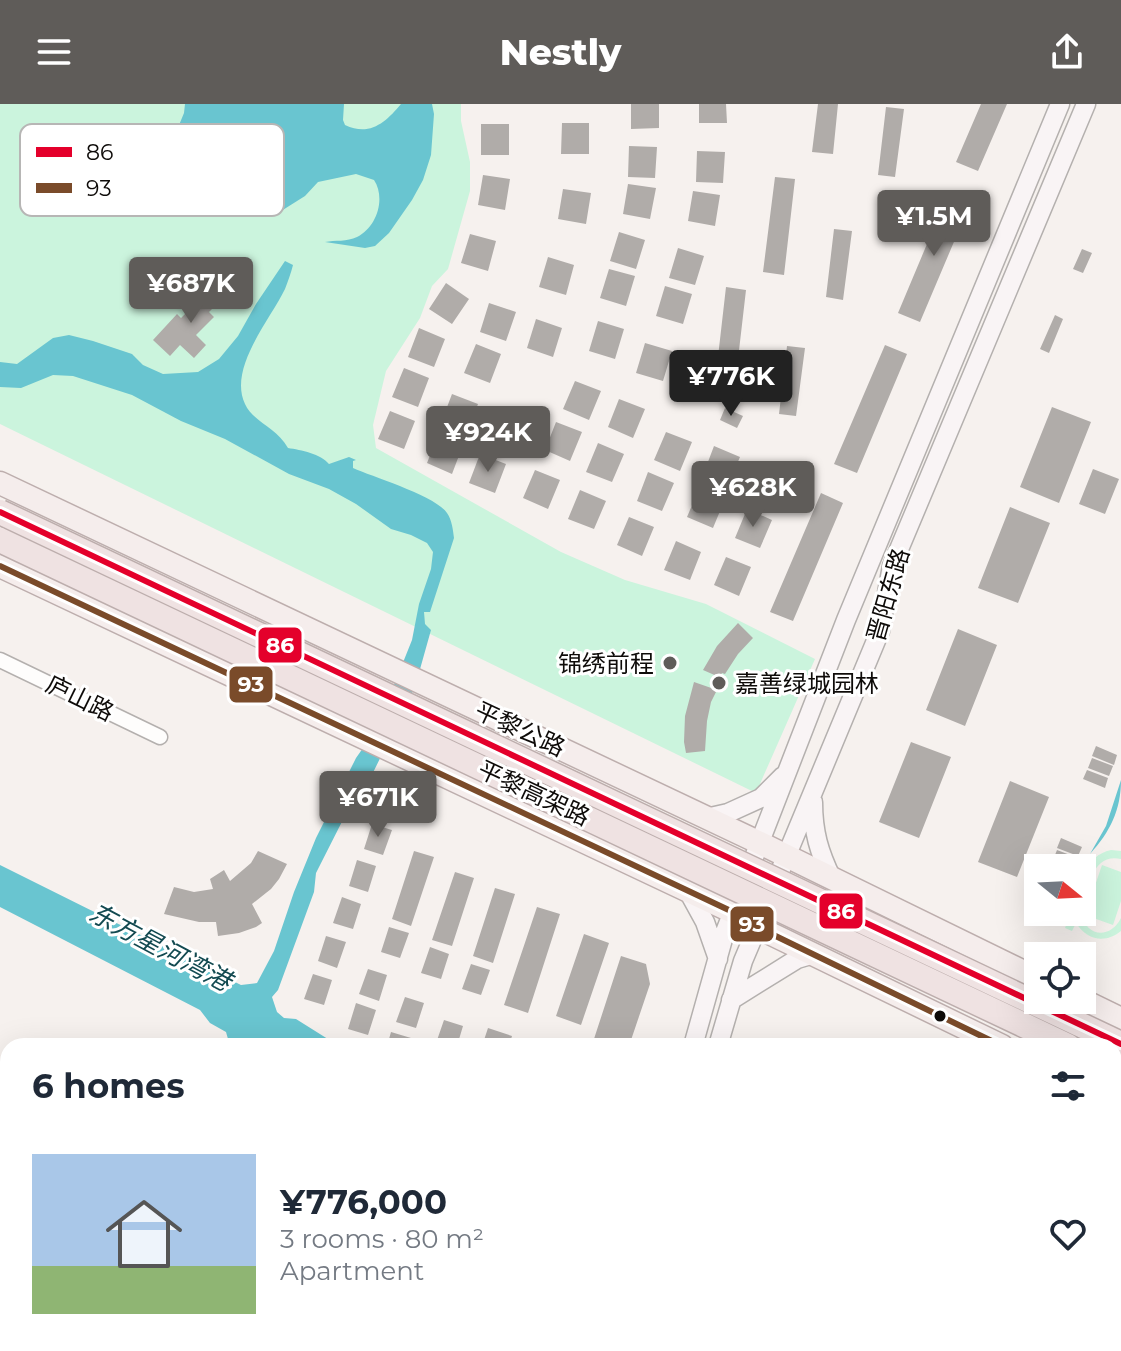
<!DOCTYPE html>
<html lang="en">
<head>
<meta charset="utf-8">
<style>
	body { margin:0; font-family:Montserrat,"Noto Sans SC",sans-serif; background:#f2f2f3; color:#1f2937; height:100vh; display:flex; flex-direction:column; font-size:30px; white-space:nowrap }
	* { box-sizing:border-box; margin:0 }
	p { font-size:26px; color:#747a83 }
	.icon { flex:none; width:44px; height:44px; fill:none; stroke:currentColor; stroke-width:2; stroke-linecap:round; stroke-linejoin:round }
	.map { position:relative; flex:1; overflow:hidden }
	.details { position:absolute; left:0px; top:934px; width:1122px; height:314px; display:flex; flex-direction:column; background:#fff; border-radius:24px 24px 0 0; box-shadow:0 8px 32px #0002 }
	.details>* { flex:none }
	.needle { width:52px; rotate:108deg }
	.controls { position:absolute; left:1024px; top:750px; display:grid; gap:16px }
	.controls a { display:grid; place-items:center; width:72px; height:72px; border-radius:0px; background:#fff; box-shadow:0 8px 32px #0002; font-size:40px }
	.price { position:absolute; translate:-50% -68px; padding:0 18px; border-radius:8px; background:#5f5c59; color:#fff; font-size:26px; line-height:52px; filter:drop-shadow(0 2px 4px #0008) }
	.price::after { content:''; position:absolute; left:50%; top:48px; width:24px; height:18px; margin-left:-12px; background:inherit; clip-path:polygon(0 0,100% 0,50% 100%) }
	.price.on { background:#222; color:#fff }
	ul { padding:0; list-style:none }
	li { display:flex; align-items:center; gap:24px; height:200px; padding:0 32px }
	li span { display:grid; place-items:center; flex:none; width:224px; height:160px; border-radius:0px; color:#555 }
	li>.icon { margin-inline-start:auto }
	span .icon { width:96px; height:96px; fill:#fffc; stroke-width:1 }
	li b { font-size:34px }
	h2 { display:flex; justify-content:space-between; align-items:center; height:96px; padding:0 32px; font-size:34px }
	header { display:flex; justify-content:space-between; align-items:center; height:104px; padding:0 32px; background:#5f5c59; color:#fff; font-size:36px; font-weight:800 }
	.map>svg:first-child { display:block }
</style>
</head>
<body>
<header><svg class="icon" aria-label="menu" viewBox="0 0 24 24"><path d="M4 6h16M4 12h16M4 18h16"/></svg>Nestly<svg class="icon" aria-label="share" viewBox="0 0 24 24"><path d="M12 15V3M7 8l5-5 5 5M5 13v7h14v-7"/></svg></header>
<div class="map">
<svg width="1121" height="1247" viewBox="0 0 1121 1247">
	<rect width="100%" height="100%" fill="#f6f1ee"/>
	<path fill="#cbf4dd" d="M0,0h461v17l9,41v29l-22,78 -16,17 -12,32 -34,53 -13,54 3,23 185,104 64,28 81,24 109,55 -59,134 -756,-369z
		M1111,746l10,1v8c-28,-6 -32,26 -39,46 0,-23 2,-49 29,-55z
		M1102,761l19,7v29l-8,24 -28,-10z
		M1071,808h10c4,25 29,28 40,6v13c-16,13 -34,9 -45,-8l-4,8 -7,-3z"/>
	<path fill="#69c5d0" d="M185,0h159l-1,16 2,5c25,12 41,-3 56,-21h31l2,10 -3,41 -8,25 -11,20 -23,33 -14,13 -10,2 -40,-6c10,-2 22,0 32,-5 20,-10 29,-39 17,-57l-18,-6 -38,8 -13,14 -27,17 -41,-3 -26,-8 2,-8 -32,-23 1,-20 -5,-21 7,-17z
		M285,157l8,4c-2,8 -5,16 -8,24 -15,31 -57,79 -40,115 8,18 31,23 43,44 13,2 33,6 41,16l20,-7 7,3 -3,1v7c20,9 83,28 94,45 5,7 6,17 7,25l-24,74h-6l1,12 6,6 -16,57 -51,104 -6,-1 -42,83 -2,19 -36,98 -6,7 5,15 7,6 12,1 43,27h-109l-4,-14 -16,-9 -10,-13 -200,-103v-42l241,120 16,-2 17,-32 20,-59 22,-54 40,-80 21,-30 17,-43 18,-45 7,-36 12,-35 2,-17 -6,-9 -16,-8 -20,-6 -35,-25 -27,-15 -40,-15 -64,-35 -44,-18 -49,-26 -59,-19 -20,-1 -32,13 -21,-1v-25l17,2 36,-26 16,-3 24,6 39,13 11,11 20,9 35,-2 21,-13 19,-23 18,-32z
		M1121,676c0,30 -11,52 -31,74l16,-28z
		M879,1240h51l14,7h-50z"/>
	<path fill="#b0aca9" d="M631,0h28v24l-28,1z
		M699,0h27l1,19h-28z
		M818,0h20l-5,50 -21,-2z
		M981,0h26l-29,67 -22,-9z
		M886,3l18,2 -9,68 -17,-2z
		M562,19h27v31h-28z
		M481,20h28v31h-28z
		M629,42l28,1 -2,31 -27,-1z
		M697,47l28,1 -2,31 -27,-1z
		M483,71l27,4 -5,31 -27,-5z
		M775,73l20,2 -11,96 -21,-3z
		M628,80l28,4 -6,31 -27,-5z
		M563,85l28,4 -5,31 -28,-5z
		M693,87l27,4 -5,31 -27,-5z
		M948,90l22,10 -50,118 -22,-9z
		M834,125l18,2 -9,69 -17,-3z
		M619,128l26,8 -9,29 -26,-8z
		M470,130l26,7 -8,30 -27,-8z
		M678,144l26,8 -9,29 -26,-7z
		M1082,145l10,4 -9,20 -10,-4z
		M548,153l26,8 -8,30 -27,-8z
		M609,165l26,7 -9,30 -26,-8z
		M214,176l14,13 -19,19 5,5 -18,18 10,10 -12,13 -14,-13 -10,11 -17,-16 24,-26 4,4 5,-5 3,3 20,-20 -5,-5z
		M446,179l23,16 -17,25 -23,-15z
		M665,182l27,8 -9,30 -27,-8z
		M726,183l20,3 -11,95 -20,-2z
		M489,199l27,9 -10,29 -26,-9z
		M1055,211l8,4 -14,34 -9,-4z
		M536,215l26,9 -9,29 -26,-9z
		M598,217l26,8 -9,30 -26,-8z
		M419,224l26,11 -11,28 -26,-10z
		M645,239l27,8 -9,30 -27,-8z
		M476,240l25,10 -11,29 -26,-10z
		M885,241l22,9 -50,119 -23,-9z
		M787,242l18,2 -9,68 -17,-2z
		M404,264l25,10 -11,29 -26,-10z
		M575,277l26,10 -12,29 -26,-11z
		M452,290l26,10 -11,29 -26,-10z
		M619,295l26,10 -12,29 -25,-11z
		M1052,303l39,15 -32,81 -39,-16z
		M725,304l18,8 -6,12 -17,-8z
		M390,307l25,10 -11,28 -26,-10z
		M497,307l25,10 -11,29 -26,-10z
		M556,318l26,10 -12,29 -25,-11z
		M666,328l26,10 -12,29 -26,-11z
		M438,331l25,10 -11,29 -25,-11z
		M598,339l26,11 -12,28 -26,-10z
		M714,342l26,11 -12,28 -25,-10z
		M480,350l26,10 -11,29 -26,-10z
		M764,360l26,11 -12,28 -26,-10z
		M1093,365l26,10 -14,35 -26,-10z
		M535,366l25,10 -12,29 -25,-11z
		M648,368l26,11 -12,28 -25,-10z
		M699,385l26,10 -12,29 -26,-11z
		M580,386l26,11 -12,28 -26,-10z
		M821,389l22,10 -50,118 -23,-9z
		M1010,403l40,16 -32,80 -40,-15z
		M747,405l25,11 -12,28 -25,-10z
		M629,413l25,10 -12,29 -25,-11z
		M676,437l25,11 -11,28 -26,-10z
		M726,453l25,10 -12,29 -25,-11z
		M738,519l15,15 -15,16 -13,20 -3,-1 -3,4 -16,-7 14,-24z
		M958,525l39,16 -32,81 -39,-16z
		M694,578l23,8 -6,12 -4,19 -2,30 -19,2 -2,-11 1,-26z
		M911,638l40,15 -32,81 -40,-16z
		M1096,642l21,9 -3,10 -22,-9z
		M1092,654l21,8 -4,10 -21,-8z
		M1087,666l21,8 -3,10 -22,-9z
		M1010,677l39,16 -32,80 -39,-15z
		M372,720l20,6 -9,25 -19,-6z
		M1061,734l21,9 -4,9 -21,-8z
		M1057,746l21,8 -4,10 -21,-8z
		M258,747l29,13 -8,15 -8,10 -19,15 10,19 -6,4 -17,6 -21,3 -2,-14h-17l-35,-8 10,-27 20,5 19,-3 -3,-10 14,-9 6,11 21,-18z
		M414,747l20,6 -23,69 -19,-7z
		M357,756l19,6 -8,26 -19,-6z
		M455,768l19,6 -22,68 -20,-6z
		M495,784l20,6 -22,69 -20,-7z
		M342,793l19,7 -8,25 -20,-6z
		M537,803l23,7 -32,99 -24,-8z
		M389,823l20,6 -9,25 -19,-6z
		M584,830l25,9 -28,82 -25,-9z
		M326,832l20,6 -9,26 -19,-7z
		M430,843l19,7 -8,25 -20,-6z
		M621,852l25,8 4,20 -21,62h-24l-12,-4z
		M471,860l19,6 -9,25 -19,-6z
		M368,865l19,6 -8,26 -20,-7z
		M313,870l19,6 -8,25 -20,-6z
		M405,893l19,6 -8,25 -20,-6z
		M356,899l20,7 -8,25 -20,-6z
		M444,916l19,6 -6,20h-22z
		M488,924l24,8 -3,10h-27z
		M391,928l20,6 -3,8h-21z
		M163,1240h24l-3,7h-24z
		M193,1240h52l-3,7h-52z
		M257,1240h51l-3,7h-52z
		M329,1240h18l16,7h-37z
		M411,1240h27l-2,7z
		M491,1240h32l-3,7h-31z"/>
	<g fill="none" stroke-linecap="round" stroke-linejoin="round">
		<defs>
			<path id="street" d="M0,556l160,77
				M1114,1190l7,-15
				M1114,1233l7,-15
				M1087,1247l3,-7"/>
			<path id="secondary" d="M813,698c0,30 6,50 19,77
				M706,714l22,-5 33,-15 22,-22
				M688,787l17,31 13,37
				M771,789l109,-262 12,-65 194,-462
				M731,896l66,-41 17,-5
				M693,942l32,-114 121,-312 214,-516
				M718,942l25,-85 19,-45
				M603,1247l1,-7
				M625,1247l2,-7"/>
			<path id="primary" d="M0,379l760,360 278,136
				M0,462l733,346 24,15 245,119
				M1082,896l39,19
				M1114,997l7,3"/>
			<path id="highway" d="M1114,964l7,3"/>
		</defs>
		<use href="#street" stroke="#b4b0ae" stroke-width="17"/>
		<use href="#secondary" stroke="#b4b0ae" stroke-width="21"/>
		<use href="#primary" stroke="#bdaead" stroke-width="25"/>
		<use href="#highway" stroke="#bdaead" stroke-width="27"/>
		<use href="#street" stroke="#fefdfc" stroke-width="14"/>
		<use href="#secondary" stroke="#f9f4f5" stroke-width="18"/>
		<use href="#primary" stroke="#f5edec" stroke-width="22"/>
		<use href="#highway" stroke="#efe2e2" stroke-width="24"/>
		<defs>
			<path id="highway-bridge" d="M0,408l1121,532
				M0,436l1068,506"/>
		</defs>
		<use href="#highway-bridge" stroke="#bdaead" stroke-width="27" stroke-linecap="butt"/>
		<use href="#highway-bridge" stroke="#efe2e2" stroke-width="24"/>
		<defs>
			<path id="bus-1" d="M0,408l1121,532"/>
			<path id="bus-2" d="M0,462l733,346 24,15 245,119"/>
		</defs>
		<use href="#bus-1" stroke="#fff" stroke-width="12"/>
		<use href="#bus-2" stroke="#fff" stroke-width="12"/>
		<use href="#bus-1" stroke="#e4002b" stroke-width="6"/>
		<use href="#bus-2" stroke="#7a4b2a" stroke-width="6"/>
	</g>
	<g fill="#5f5c59" stroke="#fff" stroke-width="3">
		<circle cx="670" cy="559" r="8"/>
		<circle cx="719" cy="579" r="8"/>
	</g>
	<circle fill="#0e0b09" stroke="#fff" stroke-width="3" cx="940" cy="912" r="7"/>
	<g text-anchor="middle" dominant-baseline="central" stroke-width="6" stroke-linejoin="round" paint-order="stroke">
		<g font-size="24" fill="#0e0b09" stroke="#fff">
			<text transform="translate(888 491) rotate(-74)">晋阳东路</text>
			<text transform="translate(80 594) rotate(26)">庐山路</text>
			<text transform="translate(520 625) rotate(25)">平黎公路</text>
			<text transform="translate(534 689) rotate(25)">平黎高架路</text>
		</g>
		<g font-size="24" fill="#0e0b09" stroke="#fff" text-anchor="end">
			<text x="654" y="559">锦绣前程</text>
			<text x="735" y="579" text-anchor="start">嘉善绿城园林</text>
		</g>
		<g font-size="26" font-style="italic" fill="#134a51" stroke="#fff">
			<text transform="translate(160 843) rotate(28)">东方星河湾港</text>
		</g>
	</g>
	<rect x="20" y="20" width="264" height="92" rx="12" fill="#fff" stroke="#b7b6b5" stroke-width="2"/>
	<rect x="36" y="43" width="36" height="10" fill="#e4002b"/>
	<rect x="36" y="79" width="36" height="10" fill="#7a4b2a"/>
	<g font-size="22" fill="#0e0b09">
		<text x="86" y="56">86</text>
		<text x="86" y="92">93</text>
	</g>
	<g stroke="#fff" stroke-width="3">
		<rect x="257" y="522" width="46" height="38" rx="8" fill="#e4002b"/>
		<rect x="228" y="561" width="46" height="39" rx="8" fill="#7a4b2a"/>
		<rect x="818" y="788" width="46" height="38" rx="8" fill="#e4002b"/>
		<rect x="729" y="801" width="46" height="38" rx="8" fill="#7a4b2a"/>
	</g>
	<g font-size="22" text-anchor="middle" font-weight="bold" fill="#fff">
		<text x="280" y="549">86</text>
		<text x="251" y="588">93</text>
		<text x="841" y="815">86</text>
		<text x="752" y="828">93</text>
	</g>
</svg>
<div class="controls">
<a><svg class="needle" viewBox="-14 -14 28 28"><path d="M0-13l5 13h-10z" fill="#e53935"/><path d="M0 13l5-13h-10z" fill="#747a83"/></svg></a>
<a><svg class="icon" aria-label="locate" viewBox="0 0 24 24"><circle cx="12" cy="12" r="6"/><path d="M12 2v4M12 18v4M2 12h4M18 12h4"/></svg></a>
</div>
<b class="price" style="left:934px;top:154px">¥1.5M</b>
<b class="price" style="left:191px;top:221px">¥687K</b>
<b class="price on" style="left:731px;top:314px">¥776K</b>
<b class="price" style="left:488px;top:370px">¥924K</b>
<b class="price" style="left:753px;top:425px">¥628K</b>
<b class="price" style="left:378px;top:735px">¥671K</b>
<section class="details">
<h2>6 homes<svg class="icon" aria-label="filters" viewBox="0 0 24 24"><path d="M4 7h16M4 17h16"/><circle cx="9" cy="7" r="2"/><circle cx="15" cy="17" r="2"/></svg></h2>
<ul>
<li><span style="background:linear-gradient(#a9c7e8 70%,#8fb573 0)"><svg class="icon" aria-label="home" viewBox="0 0 24 24"><path d="M3 11l9-7 9 7M6 9v11h12V9"/></svg></span><div><b>¥776,000</b><p>3 rooms · 80 m²</p><p>Apartment</p></div><svg class="icon" aria-label="heart" viewBox="0 0 24 24"><path d="M12 20l-8-8c-3-5 5-10 8-4 3-6 11-1 8 4z"/></svg></li>
</ul>
</section>
</div>
</body>
</html>
